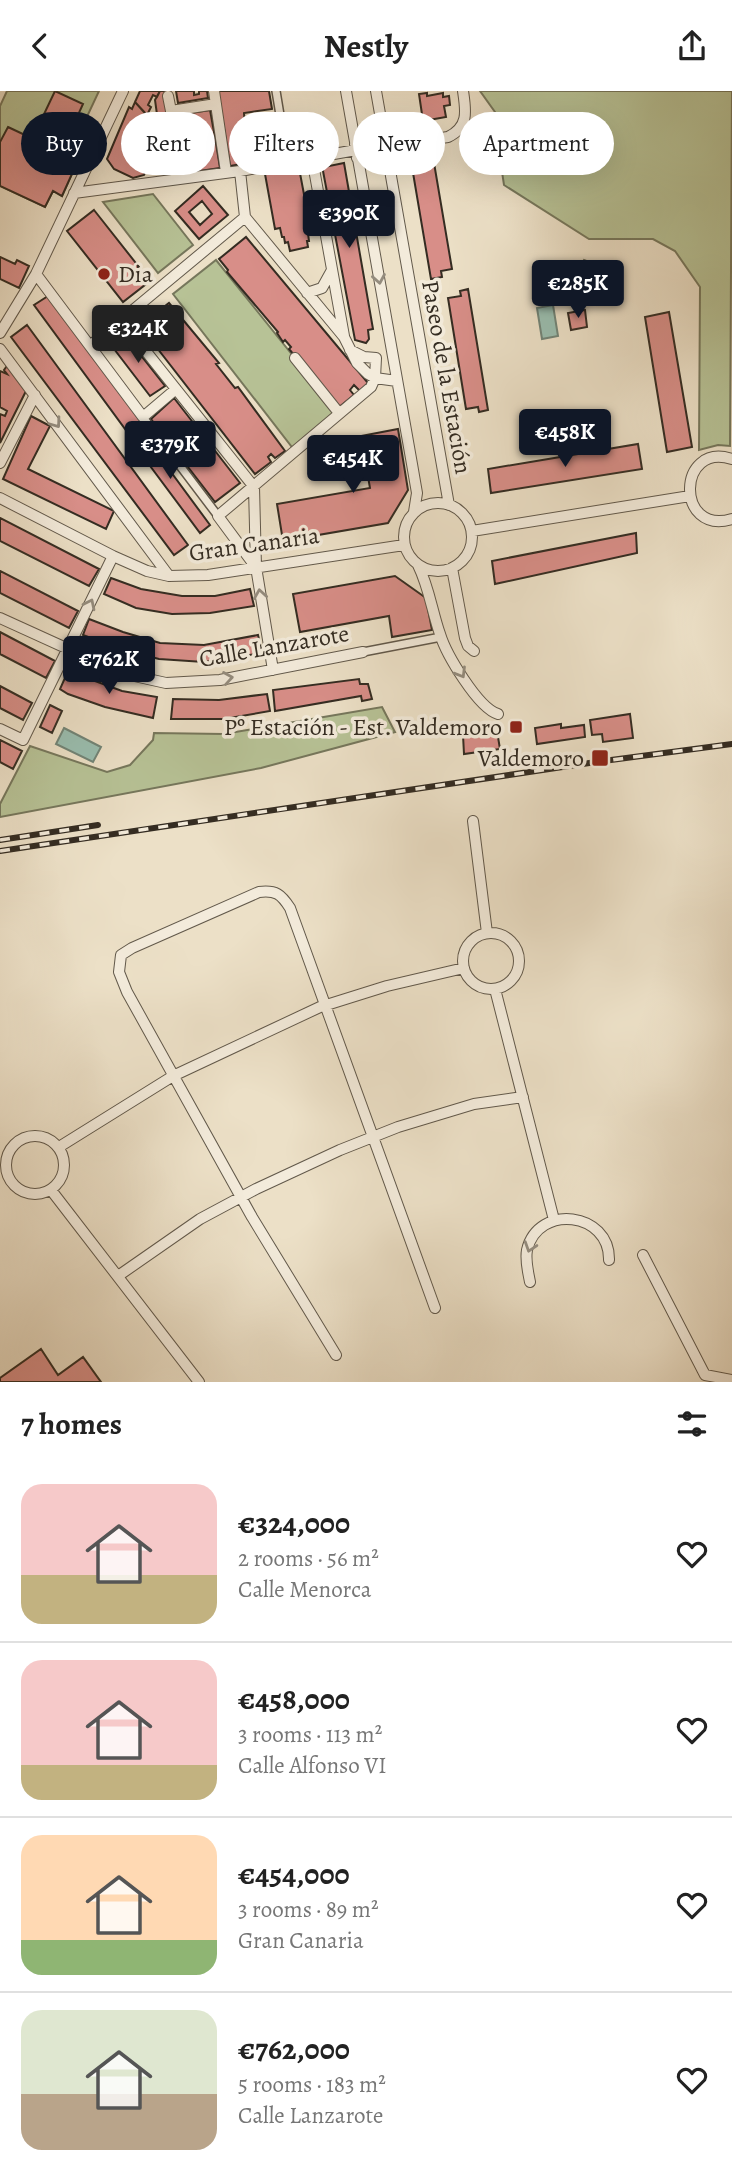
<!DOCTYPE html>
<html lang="en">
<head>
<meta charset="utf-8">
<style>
	body { margin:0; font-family:Alegreya,serif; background:#f2f2f2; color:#222; height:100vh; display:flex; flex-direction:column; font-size:26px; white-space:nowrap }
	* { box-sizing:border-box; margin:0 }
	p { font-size:23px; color:#767676 }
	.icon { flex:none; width:38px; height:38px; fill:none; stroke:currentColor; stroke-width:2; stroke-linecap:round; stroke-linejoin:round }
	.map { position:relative; height:1291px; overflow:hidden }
	.panel { display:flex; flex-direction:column; background:#fff; flex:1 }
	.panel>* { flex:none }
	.top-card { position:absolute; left:21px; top:21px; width:691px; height:63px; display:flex; gap:14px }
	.price { position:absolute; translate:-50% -60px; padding:0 16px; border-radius:7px; background:#111827; color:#fff; font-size:23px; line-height:46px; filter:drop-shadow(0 2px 4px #0008) }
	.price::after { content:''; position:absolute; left:50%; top:42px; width:21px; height:16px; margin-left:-10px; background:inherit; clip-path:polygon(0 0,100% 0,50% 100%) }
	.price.current { background:#222; color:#fff }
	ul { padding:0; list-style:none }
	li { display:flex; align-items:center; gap:21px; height:175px; padding:0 21px }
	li+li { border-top:2px solid #e0e0e0 }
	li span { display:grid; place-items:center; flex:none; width:196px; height:140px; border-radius:21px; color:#555 }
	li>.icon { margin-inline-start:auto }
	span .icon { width:84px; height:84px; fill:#fffc; stroke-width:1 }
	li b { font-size:30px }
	h2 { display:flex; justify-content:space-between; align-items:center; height:84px; padding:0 21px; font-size:30px }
	.tag { padding:0 24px; border-radius:32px; background:#fff; box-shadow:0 7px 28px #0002; font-size:24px; line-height:63px }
	.tag.current { background:#111827; color:#fff }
	header { display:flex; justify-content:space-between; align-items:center; height:91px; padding:0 21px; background:#fff; font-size:32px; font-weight:700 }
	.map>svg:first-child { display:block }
</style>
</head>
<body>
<header><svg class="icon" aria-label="back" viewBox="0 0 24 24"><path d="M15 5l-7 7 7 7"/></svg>Nestly<svg class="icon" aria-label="share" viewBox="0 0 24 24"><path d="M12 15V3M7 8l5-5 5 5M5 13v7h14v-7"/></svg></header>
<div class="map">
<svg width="732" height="1291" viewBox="0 0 732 1291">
	<rect width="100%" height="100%" fill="#ece0c7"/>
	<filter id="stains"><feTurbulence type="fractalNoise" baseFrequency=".00286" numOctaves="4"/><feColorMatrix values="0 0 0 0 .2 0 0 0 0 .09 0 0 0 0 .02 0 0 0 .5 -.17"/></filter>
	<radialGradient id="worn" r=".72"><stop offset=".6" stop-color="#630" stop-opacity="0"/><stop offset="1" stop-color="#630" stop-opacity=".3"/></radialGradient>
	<path fill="#b7c296" stroke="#76775c" stroke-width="2" d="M7,0h92l-30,64 7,4 -2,5 2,1 -14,31 -9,-5 -8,16 -45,-21v-80z
		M480,0h252l-2,355 -12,-1 -19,5 1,-163 -25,-36 -22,-12h-64l-85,-54 -4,-26v-40z
		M153,103l40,51 -35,28 -55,-71z
		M216,169l123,153 -44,38 -122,-157z
		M584,169l30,12 -5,14 -31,-11z
		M382,616l13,25 -134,36 -261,49v-13l30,-58 77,26 23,-7 23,-25 1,-7 70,1z"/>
	<path fill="#99beb0" stroke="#718477" stroke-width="2" d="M553,214l5,31 -16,3 -5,-31z
		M64,637l37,19 -8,15 -37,-18z"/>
	<path fill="#d88e88" stroke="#342c22" stroke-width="2" fill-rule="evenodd" d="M55,0l28,13 -19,42 -29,-13z
		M140,0h20l-3,6 -4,-2 -5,10 3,2 -4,8 -12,-13z
		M160,0h6l9,54h-2l-14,-16 -4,-29z
		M176,0h18v4l5,-1v-3h8l1,7 -30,5z
		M218,0h51l3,18 -28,4 1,14 2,13 28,-4 4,22 -49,8z
		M427,2v3l16,-3v4l6,-1 1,9 -6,1 2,11 -23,4 -4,-27z
		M135,11l34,38 -17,15 -8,20 -11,3 -19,-9 -7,-10 22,-52 3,2z
		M210,19l6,33 -14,2 -3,-23 -6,1 3,22 -14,2 -5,-32z
		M8,36l68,32 -2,5 2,1 -14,31 -9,-5 -8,16 -45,-21v-44z
		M216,52l4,25 -34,5 -4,-26 14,-2 1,4 6,-1 -1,-3z
		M433,66l19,112 -11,2 1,6 -11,2 -20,-118z
		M344,72l29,166 -5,1 1,9 -3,4 -11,-3 -32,-169 1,-4z
		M299,77l11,58h-3l2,15h-2l1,6 -18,4 -2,-9 -3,1 -1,-6h-2l-2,-9 -5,1 -10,-55z
		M203,95l25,29 -29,24 -24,-28zM202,110l10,13 -12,11 -11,-13z
		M94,119l56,71 -27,21 -56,-71z
		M246,146l122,146 -8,8 -6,-6 -4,5 4,5 -16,13 -49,-59 2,-2 -6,-7 -2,2 -6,-9 1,-1 -51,-60 1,-2 -9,-11z
		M0,166l15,7 2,-4 12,6 -10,22 -19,-9z
		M468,198l20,121 -9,2 -1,-5 -12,2 -18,-111 13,-2 -1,-5z
		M48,205l94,126 -14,11 -94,-128z
		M169,212l50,60 -3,1 19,24 3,-1 47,64 -10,7 -4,-4 -3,3 3,5 -16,12 -115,-148z
		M585,219l2,17 -16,3 -3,-17z
		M669,221l23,135 -25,5 -22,-135z
		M27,234l161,220 -14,10 -163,-218z
		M124,243l41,52 -15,10 -39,-51z
		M7,275l19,25 -26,52v-29l5,2 2,-5 -7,-4v-36l7,3 -3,-4z
		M174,307l66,85 -25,19 -64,-83z
		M31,325l19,10 -22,43 86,42 -8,18 -103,-50z
		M398,338l10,61 -20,33 -105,18 -6,-37 93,-16 -9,-52z
		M140,339l70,95 -10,8 -70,-94z
		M638,353l4,25 -151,24 -3,-24z
		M0,427l99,51 -10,17 -89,-45z
		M636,442l1,20 -142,31 -3,-23z
		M0,480l78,40 -9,17 -69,-35z
		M395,485l31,22 6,32 -40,7 -3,-21 -89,16 -7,-38z
		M111,487l30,11 41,7h33l35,-7 4,17 -44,7 -38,1 -36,-6 -32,-14z
		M89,528l34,13 37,11 44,2 54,-10 4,18 -58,9 -45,-3 -39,-10 -37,-14z
		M0,541l55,29 -9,17 -46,-24z
		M68,580l54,20 35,6 -4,21 -48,-11 -37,-13 -8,-5z
		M359,588l1,5h8l4,15 -10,2 -1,-5 -86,15 -2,-21z
		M0,595l32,17 -9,17 -23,-12z
		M267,603l3,17 -46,8h-53l2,-20 46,1z
		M50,614l12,6 -10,22 -12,-6z
		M630,623l3,24 -30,4 -1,-8 -10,1 -2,-15z
		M561,633v4l23,-3 1,12 -48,7 -2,-16z
		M497,640l3,18 -36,5 -1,-19z
		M0,649l22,11 -9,18 -13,-7z
		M41,1258l17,26 25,-18 18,25h-101v-4z"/>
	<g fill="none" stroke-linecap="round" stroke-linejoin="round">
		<defs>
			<path id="pedestrian" d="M276,0l12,72
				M178,57l5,29
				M143,326l75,99
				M363,561l78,-15"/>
			<path id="minor" d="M214,0l12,81
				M346,0l66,373 5,29 -3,19
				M376,0l73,414
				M168,5l3,15
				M355,53c9,-12 17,-14 29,-5
				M386,55l62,-9c21,-10 18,-26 15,-46
				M178,57l-7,-37 45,-7
				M312,67l32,178
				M357,67c13,7 21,6 30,-6
				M240,80l5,46 99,120 13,26 11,11 7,4 22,3
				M74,102l166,-22 116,-21
				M36,183l107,143 33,-28
				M307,202l15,-5 10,-18
				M121,229l133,167 2,80 17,103
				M0,242l36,-59 87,-183
				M91,254l154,-128
				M0,258l169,227
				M350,259l14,7 12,1
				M295,267l44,55
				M732,368c-55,-18 -57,77 0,60
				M0,372l35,-68
				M0,407l113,58 34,15 22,5 39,-1 196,-30
				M404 446a34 34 0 1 1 68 0a34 34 0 1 1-68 0Z
				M472,440l218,-35
				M418,474c11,22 14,46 22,69 6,20 38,74 58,80
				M255,475l-37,-50 153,-129 4,-9 1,-20
				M452,477l13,70 3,8 6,5
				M0,527l121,55 45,10 54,-3 143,-28
				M0,638l23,11 90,-184
				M473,730l14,112
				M463 870a28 28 0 1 1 56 0a28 28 0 1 1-56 0Z
				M495,898l59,231
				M6 1074a29 29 0 1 1 58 0a29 29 0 1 1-58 0Z
				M59,1056l114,-71 147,-69 67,-21 77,-18
				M51,1099l148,192
				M643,1164l62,120 27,5
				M118,1185l82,-57 56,-30 84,-39 58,-23 76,-23 49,-7
				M530,1191c-2,-11 -5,-21 -3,-32 11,-47 83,-38 82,10
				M336,1264l-84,-138 -125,-225 -8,-20 2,-17 11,-7 127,-56c17,-2 22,2 31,16l145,400"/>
		</defs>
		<use href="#pedestrian" stroke="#62594b" stroke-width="10"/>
		<use href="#minor" stroke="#62594b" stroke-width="12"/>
		<use href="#pedestrian" stroke="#f3ebdb" stroke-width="7"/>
		<use href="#minor" stroke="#f3ebdb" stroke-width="10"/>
		<defs>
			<path id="rail" d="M0,749l98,-15
				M0,760l596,-89 136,-18"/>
		</defs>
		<use href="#rail" stroke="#342c22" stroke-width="6"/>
		<use href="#rail" stroke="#f3ebdb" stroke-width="3.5" stroke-dasharray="10" stroke-linecap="butt"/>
	</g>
	<defs><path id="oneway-chevron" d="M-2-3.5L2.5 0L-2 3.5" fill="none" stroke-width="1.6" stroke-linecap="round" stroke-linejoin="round" transform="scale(1.75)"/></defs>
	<g stroke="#948c7e">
		<use href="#oneway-chevron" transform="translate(379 188) rotate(80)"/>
		<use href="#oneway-chevron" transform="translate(56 332) rotate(54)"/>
		<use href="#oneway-chevron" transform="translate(260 503) rotate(-99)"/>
		<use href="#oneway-chevron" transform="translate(90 513) rotate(-64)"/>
		<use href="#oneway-chevron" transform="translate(461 582) rotate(59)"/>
		<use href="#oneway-chevron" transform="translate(228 587) rotate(-9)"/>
		<use href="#oneway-chevron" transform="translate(530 1156) rotate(108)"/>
	</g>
	<g fill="#8f2418" stroke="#f3ebdb" stroke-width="2.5">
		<circle cx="104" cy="183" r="7"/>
		<rect x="509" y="629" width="14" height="14" rx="3.5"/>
		<rect x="591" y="658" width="18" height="18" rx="3.5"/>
	</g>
	<g text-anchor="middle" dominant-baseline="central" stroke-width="7" stroke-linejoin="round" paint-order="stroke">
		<g font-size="24" fill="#342c22" stroke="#f3ebdb" text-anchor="end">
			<text x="118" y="183" text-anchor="start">Dia</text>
			<text x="502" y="636">Pº Estación - Est. Valdemoro</text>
			<text x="584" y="667">Valdemoro</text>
		</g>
		<g font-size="24" fill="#342c22" stroke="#f3ebdb">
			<text transform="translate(447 286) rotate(80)">Paseo de la Estación</text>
			<text transform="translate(254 453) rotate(-8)">Gran Canaria</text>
			<text transform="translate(274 555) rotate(-10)">Calle Lanzarote</text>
		</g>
	</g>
	<rect width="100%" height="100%" filter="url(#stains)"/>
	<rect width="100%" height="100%" fill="url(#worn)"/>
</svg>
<b class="price" style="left:349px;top:159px">€390K</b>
<b class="price" style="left:578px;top:229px">€285K</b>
<b class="price current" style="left:138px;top:274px">€324K</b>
<b class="price" style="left:565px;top:378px">€458K</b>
<b class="price" style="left:170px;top:390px">€379K</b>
<b class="price" style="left:353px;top:404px">€454K</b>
<b class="price" style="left:109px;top:605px">€762K</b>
<div class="top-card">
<a class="tag current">Buy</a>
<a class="tag">Rent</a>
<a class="tag">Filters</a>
<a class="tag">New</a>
<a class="tag">Apartment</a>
</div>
</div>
<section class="panel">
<h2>7 homes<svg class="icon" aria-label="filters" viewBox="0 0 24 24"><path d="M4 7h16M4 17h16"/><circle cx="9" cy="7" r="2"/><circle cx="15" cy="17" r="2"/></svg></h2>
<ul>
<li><span style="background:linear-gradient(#f6c9c9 65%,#c2b280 0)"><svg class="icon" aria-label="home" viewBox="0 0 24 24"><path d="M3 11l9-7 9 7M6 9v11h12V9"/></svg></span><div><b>€324,000</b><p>2 rooms · 56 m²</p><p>Calle Menorca</p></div><svg class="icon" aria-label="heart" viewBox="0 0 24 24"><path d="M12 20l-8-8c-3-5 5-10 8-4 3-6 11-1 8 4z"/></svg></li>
<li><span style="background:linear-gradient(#f6c9c9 75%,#c2b280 0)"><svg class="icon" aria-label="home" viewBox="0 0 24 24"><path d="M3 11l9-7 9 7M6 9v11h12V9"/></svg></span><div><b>€458,000</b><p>3 rooms · 113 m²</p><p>Calle Alfonso VI</p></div><svg class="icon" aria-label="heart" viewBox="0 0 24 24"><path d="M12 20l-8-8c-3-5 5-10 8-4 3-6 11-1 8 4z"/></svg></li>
<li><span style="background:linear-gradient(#ffd9b3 75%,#8fb573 0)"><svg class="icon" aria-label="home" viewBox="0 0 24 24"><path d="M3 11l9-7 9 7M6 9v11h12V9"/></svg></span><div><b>€454,000</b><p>3 rooms · 89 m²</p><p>Gran Canaria</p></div><svg class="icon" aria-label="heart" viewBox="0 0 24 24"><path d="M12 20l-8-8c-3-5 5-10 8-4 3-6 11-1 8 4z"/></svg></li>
<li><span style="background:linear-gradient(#dfe7d0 60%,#b9a48a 0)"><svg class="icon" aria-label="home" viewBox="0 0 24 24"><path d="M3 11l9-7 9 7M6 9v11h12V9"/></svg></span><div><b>€762,000</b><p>5 rooms · 183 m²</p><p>Calle Lanzarote</p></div><svg class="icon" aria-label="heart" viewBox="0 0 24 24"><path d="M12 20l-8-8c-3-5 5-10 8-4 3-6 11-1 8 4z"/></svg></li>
</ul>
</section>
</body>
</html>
